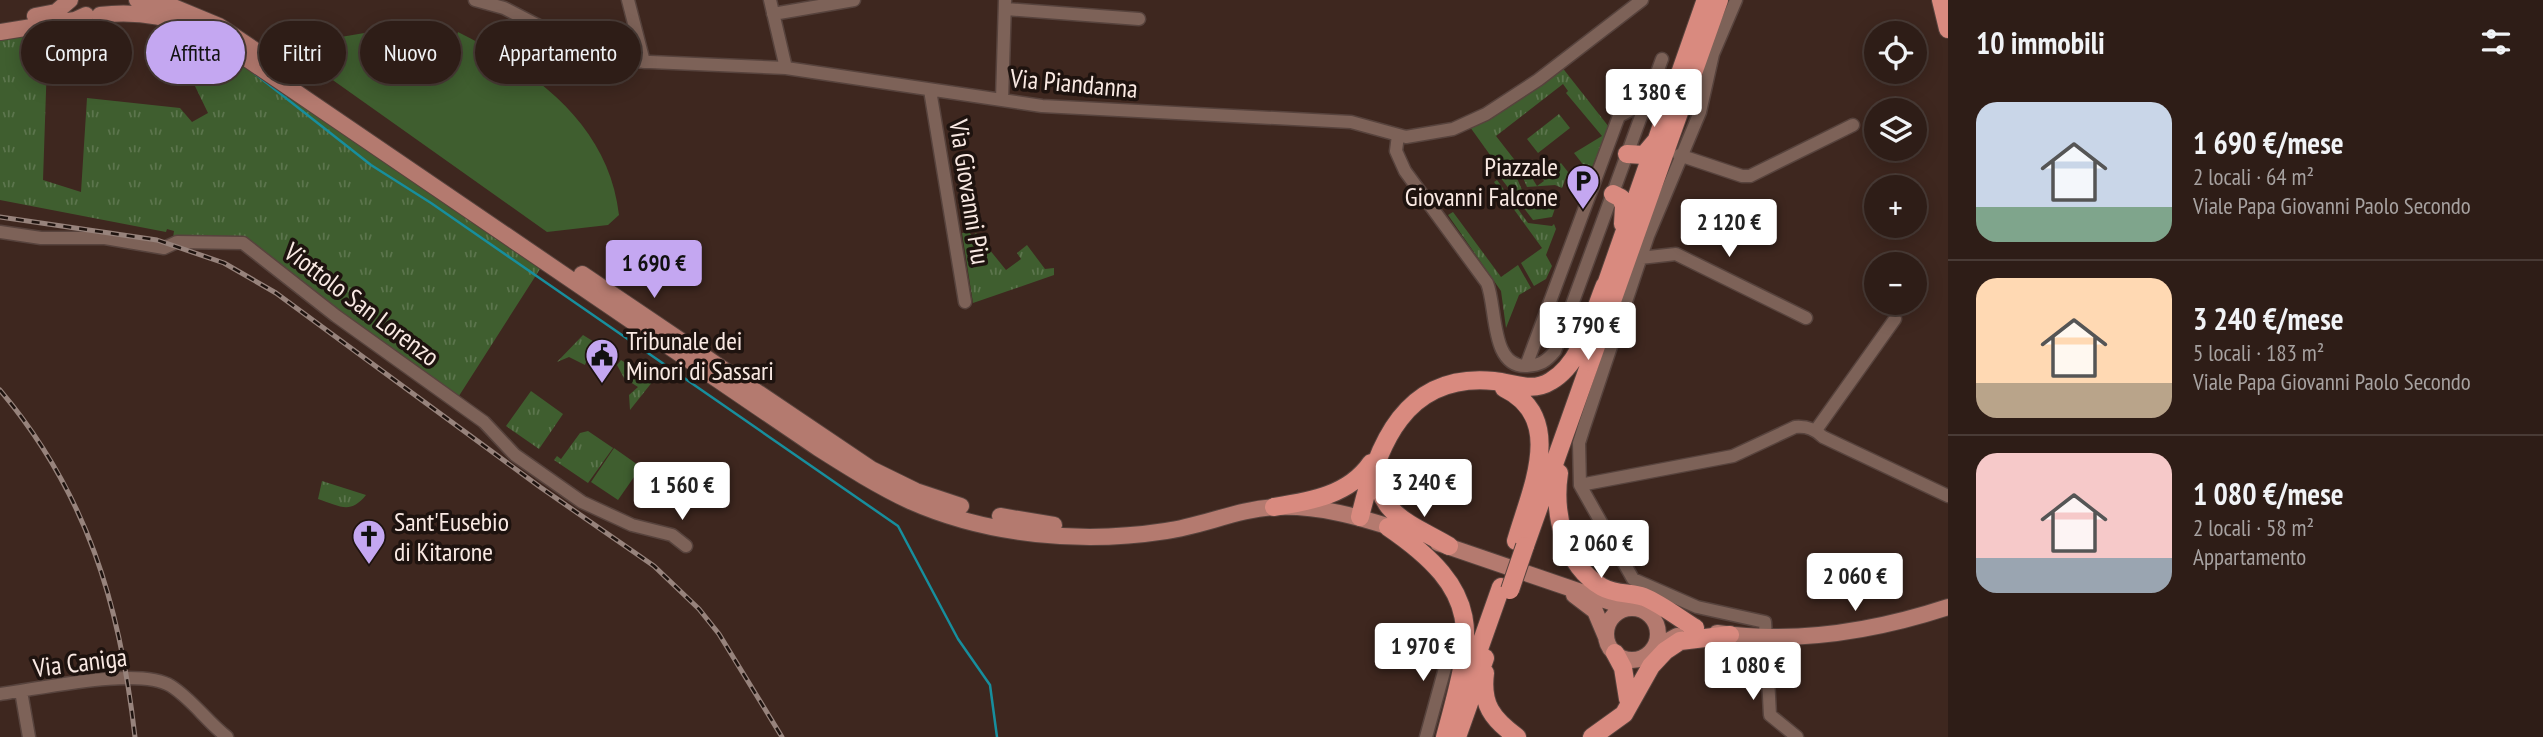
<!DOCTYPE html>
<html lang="it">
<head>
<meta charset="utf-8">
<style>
	body { margin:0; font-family:"PT Sans Narrow",sans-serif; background:#362620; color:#f1f3f6; height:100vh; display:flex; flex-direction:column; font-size:26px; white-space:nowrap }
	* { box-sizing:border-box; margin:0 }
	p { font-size:23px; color:#a7a2a1 }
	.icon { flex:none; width:38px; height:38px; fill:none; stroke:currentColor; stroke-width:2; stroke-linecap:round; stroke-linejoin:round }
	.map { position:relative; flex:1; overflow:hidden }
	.sheet { display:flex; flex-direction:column; background:#2e1d17; width:595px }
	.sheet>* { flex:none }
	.guide { position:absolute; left:21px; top:21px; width:665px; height:63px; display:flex; gap:14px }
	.buttons { position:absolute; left:1864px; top:21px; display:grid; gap:14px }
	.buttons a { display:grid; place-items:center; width:63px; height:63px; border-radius:50%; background:#2e1d17; box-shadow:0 4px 18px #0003,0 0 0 2px #493b36; font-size:35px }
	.price { position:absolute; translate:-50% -60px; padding:0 16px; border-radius:7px; background:#fff; color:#222; font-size:23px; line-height:46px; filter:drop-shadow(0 2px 4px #0008) }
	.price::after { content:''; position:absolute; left:50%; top:42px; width:21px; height:16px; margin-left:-10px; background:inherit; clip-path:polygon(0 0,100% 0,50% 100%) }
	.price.active { background:#c4a7f1; color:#111 }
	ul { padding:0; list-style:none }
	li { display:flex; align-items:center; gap:21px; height:175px; padding:0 28px }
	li+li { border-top:2px solid #493b36 }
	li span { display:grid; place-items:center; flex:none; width:196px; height:140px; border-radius:21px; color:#555 }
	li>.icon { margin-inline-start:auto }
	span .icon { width:84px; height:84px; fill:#fffc; stroke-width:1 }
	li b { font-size:30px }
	h2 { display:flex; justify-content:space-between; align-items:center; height:84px; padding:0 28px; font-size:30px }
	.pill { padding:0 24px; border-radius:32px; background:#2e1d17; box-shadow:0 4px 18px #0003,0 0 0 2px #493b36; font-size:24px; line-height:63px }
	.pill.active { background:#c4a7f1; color:#111 }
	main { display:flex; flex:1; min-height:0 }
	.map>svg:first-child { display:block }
</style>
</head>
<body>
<main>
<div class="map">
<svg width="1948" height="737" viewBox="0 0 1948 737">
	<defs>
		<pattern id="grass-tufts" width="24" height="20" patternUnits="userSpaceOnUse" patternTransform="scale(1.75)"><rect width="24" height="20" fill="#3f5e2f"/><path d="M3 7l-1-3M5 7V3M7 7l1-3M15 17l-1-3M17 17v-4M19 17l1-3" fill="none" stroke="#5c754d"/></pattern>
	</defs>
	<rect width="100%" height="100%" fill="#3e271f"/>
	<path fill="url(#grass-tufts)" d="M158,25l24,6 32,15 326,223 -83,130 -212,-159 -72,-2 1,-7 -7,-2 -1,3 -166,-32v-161l48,-7 -5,148 38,12 6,-94 93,10 12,14 16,-9 -28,-58 -4,2z
		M1561,66l48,61 -19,45 -2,-1 -14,-18 28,-17 -36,-43 2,-2 -5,-7 -67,52 21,27 -4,6 9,21c10,8 25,-1 38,4l-8,23 -19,3 -33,-43 3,-4 -33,-46z
		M1559,114l11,14 -32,25 -11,-14z
		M1561,163l7,9 -6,16 -7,-3 -28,2 -8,-18 5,-4 13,21 7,-5 -2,-3z
		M1497,180l31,43 24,3 2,-2 2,5 -10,26 6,11 -6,13 -12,7 -13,-23 21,-15 -48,-66z
		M1453,212l48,65 17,-12 13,23 -12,7 -13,33 -5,-37 -53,-76z
		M969,232l3,4 4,-3 30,37 15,-11 -4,-6 10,-8 18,24 9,-1v7l-81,28 -11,-70z
		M583,335l29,18 -3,9h-7l-13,-8 -4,11 -16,-8 -12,5z
		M621,360l32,21 -23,29 -1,-15 9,-8 -14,-9 -7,-13z
		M531,391l32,23 -24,35 -33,-23z
		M588,431l25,17 -25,35 -34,-23 3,-4 4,3 19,-26z
		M322,481l44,14c-16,20 -26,11 -48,4z"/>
	<path fill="#3f5e2f" d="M388,29l33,1 35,8 2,-6c75,38 151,92 161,183l-11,10 -61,7 -251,-178 9,-15 9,8 11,-2 -2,-5z
		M614,448l27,19 -23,33 -27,-18z"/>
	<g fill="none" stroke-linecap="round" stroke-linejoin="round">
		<path stroke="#178e9d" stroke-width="2.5" d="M254,73l117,92 60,38 467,323 60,113 32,46 7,52"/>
		<defs>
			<path id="minor" d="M475,0l29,8 101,52 181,8 256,38 309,16 55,15 47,-8 33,-15 52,-34 104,-80
				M628,0l16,62
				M770,0l16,68
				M1736,0l-23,54 -13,58 -52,124 -64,191 -5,16 1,42 53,94 64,28 68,15 5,93 27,22
				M1006,9l133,10
				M773,14l81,-14
				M930,90l35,212
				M1002,100l3,-100
				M1398,135l-2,16 9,20 82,112c10,24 3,85 40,83 13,-1 19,-4 28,-15l107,-292
				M1679,155l63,21h8l103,-51
				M0,232l41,6h64l59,10 13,-6 66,1 93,73 148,106 31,33 67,47 50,23 40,10 14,11
				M1640,258l36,-4 130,64
				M1526,366l93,-250 27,-14
				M1816,430l79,-111
				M1580,485l153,-29 62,-29c12,-1 20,2 28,10l125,59
				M21,691l8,46
				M0,694c40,-5 139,-28 171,-8 22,14 36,36 56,51
				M1426,737l19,-69 11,-27"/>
			<path id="major" d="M137,0l34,6 48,20 61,41
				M100,15c41,-5 75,3 112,20l606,413c30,19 60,38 92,53 79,35 172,43 256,30 37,-5 72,-22 109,-24 44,-2 84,10 125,23
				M35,16l21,-4 14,-12
				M0,32l75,-12 11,-5
				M582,274l289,195 45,22 45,15
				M1000,516l54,9
				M1438,543l190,65
				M1574,595l21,16 11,26
				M1606 634a26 26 0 1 1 52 0a26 26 0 1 1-52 0Z
				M1717,633c79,11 155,-1 231,-26
				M1653,649l24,-13"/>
			<path id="highway" d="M1941,0l7,29
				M1627,154l17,1 11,-13
				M1613,194l8,4 3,8 -1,18
				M1602,296l103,-294
				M1504,388c63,30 26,103 12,153
				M1379,466c-7,48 37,60 70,80
				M1559,473c-6,40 5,92 43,114 14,8 28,5 42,10 17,7 35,21 51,31
				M1274,507c37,-6 75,-12 97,-44
				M1360,517c17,-72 45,-145 134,-136 20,2 38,12 57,0 31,-18 41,-65 54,-96
				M1388,527c98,67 85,107 57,210
				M1525,546l194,-546
				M1615,653l8,15 5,31
				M1472,669l29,-82
				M1485,673c-4,31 7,46 32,64
				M1457,737l28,-79
				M1592,737l32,-23 27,-48 14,-15 15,-10 50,-6"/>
		</defs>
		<use href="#minor" stroke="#57433d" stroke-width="15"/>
		<use href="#major" stroke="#57433d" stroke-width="18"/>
		<use href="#highway" stroke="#57433d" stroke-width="20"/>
		<use href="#minor" stroke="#7d6258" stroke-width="12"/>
		<use href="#major" stroke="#b47a6f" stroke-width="16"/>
		<use href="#highway" stroke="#d98a7f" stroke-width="18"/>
		<defs>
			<path id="rail" d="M0,217l157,23 67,23 52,30 264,194 114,79 45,43 20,25 63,103
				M0,390c87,103 120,215 135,347"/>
		</defs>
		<use href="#rail" stroke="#97837c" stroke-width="5"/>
		<use href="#rail" stroke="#1e130f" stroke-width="2.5" stroke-dasharray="8" stroke-linecap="butt"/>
		<defs>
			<path id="highway-bridge" d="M1510,590l15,-44"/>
		</defs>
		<use href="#highway-bridge" stroke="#57433d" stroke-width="20" stroke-linecap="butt"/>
		<use href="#highway-bridge" stroke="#d98a7f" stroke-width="18"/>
	</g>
	<defs>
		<symbol id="parking-pin" viewBox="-11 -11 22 30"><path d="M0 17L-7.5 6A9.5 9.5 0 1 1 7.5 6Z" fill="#c4a7f1" stroke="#1e130f"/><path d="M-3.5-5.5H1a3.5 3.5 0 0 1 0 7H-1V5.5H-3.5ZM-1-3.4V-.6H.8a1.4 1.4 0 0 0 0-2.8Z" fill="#111"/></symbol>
		<symbol id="civic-pin" viewBox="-11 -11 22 30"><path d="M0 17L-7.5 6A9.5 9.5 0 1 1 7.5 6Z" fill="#c4a7f1" stroke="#1e130f"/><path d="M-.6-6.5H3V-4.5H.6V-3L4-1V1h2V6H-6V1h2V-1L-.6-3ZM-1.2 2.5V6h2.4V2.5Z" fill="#111"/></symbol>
		<symbol id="church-pin" viewBox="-11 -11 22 30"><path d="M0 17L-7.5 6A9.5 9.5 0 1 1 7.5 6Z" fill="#c4a7f1" stroke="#1e130f"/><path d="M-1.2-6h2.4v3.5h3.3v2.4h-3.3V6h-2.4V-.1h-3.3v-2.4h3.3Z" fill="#111"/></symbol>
	</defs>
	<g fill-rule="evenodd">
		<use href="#parking-pin" x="1564" y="162" width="38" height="52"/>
		<use href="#civic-pin" x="583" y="336" width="38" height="52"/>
		<use href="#church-pin" x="350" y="517" width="38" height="52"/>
	</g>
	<g text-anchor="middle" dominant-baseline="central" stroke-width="7" stroke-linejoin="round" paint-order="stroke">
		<g font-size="26" fill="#f9e9e3" stroke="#1e130f">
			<text transform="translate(1074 83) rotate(5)">Via Piandanna</text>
			<text transform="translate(970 192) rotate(81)">Via Giovanni Piu</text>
			<text transform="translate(362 304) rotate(37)">Viottolo San Lorenzo</text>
			<text transform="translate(80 662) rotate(-7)">Via Caniga</text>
		</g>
		<g font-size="26" fill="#f9e9e3" stroke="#1e130f" text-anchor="start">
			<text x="1558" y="166" text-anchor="end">Piazzale<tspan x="1558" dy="30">Giovanni Falcone</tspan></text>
			<text x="626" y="340">Tribunale dei<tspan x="626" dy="30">Minori di Sassari</tspan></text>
			<text x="394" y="521">Sant'Eusebio<tspan x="394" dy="30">di Kitarone</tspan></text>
		</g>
	</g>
</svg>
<div class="buttons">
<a><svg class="icon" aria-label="locate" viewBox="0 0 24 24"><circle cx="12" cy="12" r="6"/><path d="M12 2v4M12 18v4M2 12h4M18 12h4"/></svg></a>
<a><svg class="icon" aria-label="layers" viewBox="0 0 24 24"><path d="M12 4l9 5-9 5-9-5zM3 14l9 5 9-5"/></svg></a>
<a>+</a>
<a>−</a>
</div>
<b class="price" style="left:1654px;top:129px">1 380 €</b>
<b class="price" style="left:1729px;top:259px">2 120 €</b>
<b class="price active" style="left:654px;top:300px">1 690 €</b>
<b class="price" style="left:1588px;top:362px">3 790 €</b>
<b class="price" style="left:1424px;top:519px">3 240 €</b>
<b class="price" style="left:682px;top:522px">1 560 €</b>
<b class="price" style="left:1601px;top:580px">2 060 €</b>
<b class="price" style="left:1855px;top:613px">2 060 €</b>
<b class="price" style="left:1423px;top:683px">1 970 €</b>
<b class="price" style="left:1753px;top:702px">1 080 €</b>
<div class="guide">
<a class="pill">Compra</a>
<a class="pill active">Affitta</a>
<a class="pill">Filtri</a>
<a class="pill">Nuovo</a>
<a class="pill">Appartamento</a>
</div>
</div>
<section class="sheet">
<h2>10 immobili<svg class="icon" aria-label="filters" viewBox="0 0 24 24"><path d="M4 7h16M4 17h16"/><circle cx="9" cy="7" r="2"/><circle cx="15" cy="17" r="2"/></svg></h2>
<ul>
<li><span style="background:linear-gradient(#c9d6e8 75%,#7fa58c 0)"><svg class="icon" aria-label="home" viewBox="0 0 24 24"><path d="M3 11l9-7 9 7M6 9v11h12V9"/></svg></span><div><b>1 690 €/mese</b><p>2 locali · 64 m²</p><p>Viale Papa Giovanni Paolo Secondo</p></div></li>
<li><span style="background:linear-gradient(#ffd9b3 75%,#b9a48a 0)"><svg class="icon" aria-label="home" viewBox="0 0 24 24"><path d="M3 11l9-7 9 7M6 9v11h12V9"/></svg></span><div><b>3 240 €/mese</b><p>5 locali · 183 m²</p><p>Viale Papa Giovanni Paolo Secondo</p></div></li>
<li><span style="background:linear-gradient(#f6c9c9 75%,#9aa5b1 0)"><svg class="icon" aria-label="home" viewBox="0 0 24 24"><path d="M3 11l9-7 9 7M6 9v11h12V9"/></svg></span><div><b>1 080 €/mese</b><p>2 locali · 58 m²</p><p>Appartamento</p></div></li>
</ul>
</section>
</main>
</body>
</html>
